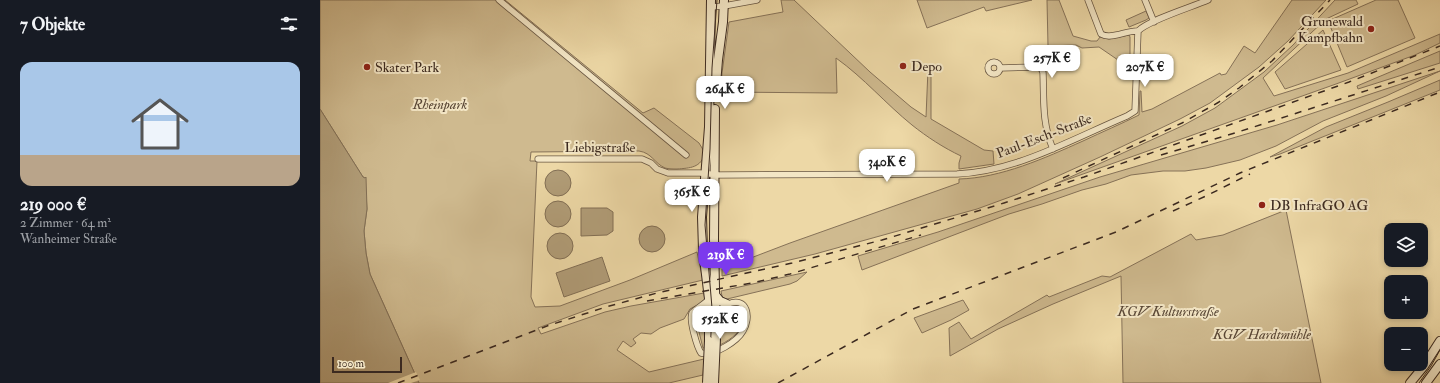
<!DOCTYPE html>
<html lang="de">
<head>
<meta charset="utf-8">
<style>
	body { margin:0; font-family:"IM FELL Double Pica",serif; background:#20242c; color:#f1f3f6; height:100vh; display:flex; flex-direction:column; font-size:15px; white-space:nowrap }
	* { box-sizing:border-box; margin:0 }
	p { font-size:13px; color:#9ea1a6 }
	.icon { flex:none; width:22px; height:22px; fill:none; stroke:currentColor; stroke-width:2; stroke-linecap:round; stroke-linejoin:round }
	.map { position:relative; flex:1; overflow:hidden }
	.side { display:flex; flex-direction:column; background:#171b24; width:320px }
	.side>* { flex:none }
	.buttons { position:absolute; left:1064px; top:223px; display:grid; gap:8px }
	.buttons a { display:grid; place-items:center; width:44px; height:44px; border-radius:8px; background:#171b24; box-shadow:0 2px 6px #0003; font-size:20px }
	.scale { position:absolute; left:12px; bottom:10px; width:70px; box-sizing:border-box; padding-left:4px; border:2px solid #3c2a20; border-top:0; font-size:11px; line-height:14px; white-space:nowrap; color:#3c2a20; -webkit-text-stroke:3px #f3e6c5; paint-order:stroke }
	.price { position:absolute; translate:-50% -34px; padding:0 9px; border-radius:8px; background:#fff; color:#222; font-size:13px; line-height:26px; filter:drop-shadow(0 1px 2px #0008) }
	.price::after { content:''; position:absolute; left:50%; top:24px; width:12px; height:9px; margin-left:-6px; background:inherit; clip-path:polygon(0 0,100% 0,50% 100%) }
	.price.on { background:#7c3aed; color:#fff }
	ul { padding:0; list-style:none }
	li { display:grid; align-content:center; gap:8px; height:212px; padding:0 20px }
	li+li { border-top:1px solid #363941 }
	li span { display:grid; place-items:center; height:124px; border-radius:12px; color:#555 }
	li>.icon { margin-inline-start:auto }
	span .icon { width:72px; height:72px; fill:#fffc; stroke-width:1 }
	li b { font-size:17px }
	h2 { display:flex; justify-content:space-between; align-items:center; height:48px; padding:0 20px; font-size:17px }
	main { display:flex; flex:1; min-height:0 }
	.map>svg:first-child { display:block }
</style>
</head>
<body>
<main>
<section class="side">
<h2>7 Objekte<svg class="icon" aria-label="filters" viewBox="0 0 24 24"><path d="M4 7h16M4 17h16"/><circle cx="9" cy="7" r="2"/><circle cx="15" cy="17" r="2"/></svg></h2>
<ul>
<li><span style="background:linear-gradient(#a9c7e8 75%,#b9a48a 0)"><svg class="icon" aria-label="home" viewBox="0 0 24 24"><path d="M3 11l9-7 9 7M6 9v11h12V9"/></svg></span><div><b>219 000 €</b><p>2 Zimmer · 64 m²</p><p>Wanheimer Straße</p></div></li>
</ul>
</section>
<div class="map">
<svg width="1120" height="383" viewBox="0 0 1120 383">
	<rect width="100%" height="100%" fill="#edd8a6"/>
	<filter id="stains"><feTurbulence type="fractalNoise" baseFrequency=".005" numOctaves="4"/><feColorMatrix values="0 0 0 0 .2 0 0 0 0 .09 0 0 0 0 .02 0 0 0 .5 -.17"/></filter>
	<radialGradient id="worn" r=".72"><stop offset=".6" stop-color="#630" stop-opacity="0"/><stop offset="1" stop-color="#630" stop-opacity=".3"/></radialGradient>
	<path fill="#cfba8f" stroke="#867258" d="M0,0h185l138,113 11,-5 45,35 6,10c-4,15 -15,15 -28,16 -4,0 -8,0 -12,-1 -11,-5 -13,-15 -26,-17l-108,1 -1,9h7l-6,136 4,10 25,-1 70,-26 67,-28 6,28 -100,24 -65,24 3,6 64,-22 26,-6 73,-13 1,8 -15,8 -6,10 -24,9 -9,6 -10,-1 -8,6 3,4 -5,4 -8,-6 -6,9 32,22 55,-13 -1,16 -34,8h-250l-49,-109 -4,-21 -2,-22 3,-22 -2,-31 -2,-1 -43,-68z
		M461,0h13l76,72 41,35 15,10 2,-48h3v50l53,31 9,1 1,13 -35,5v-6l2,-7c-17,-8 -34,-19 -49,-31 -26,-21 -48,-47 -76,-67l1,35 -116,-1 1,-19 7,-51 54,-10z
		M597,0h115l-46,11 -2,-4 -57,21z
		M727,0h12l14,36 18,5h6l3,-4 9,2 20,-4 1,2v23h-12l-19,-13 -17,1 -6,-3 -28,1z
		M972,0h34l-38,41 -29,26 -49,36 -30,16 -80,38 -82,37 -41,15 -162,45 -93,22v-7l68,-26 169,-60v-4c42,-1 86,-21 124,-38 19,-9 38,-17 56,-26l1,-24h1l1,21 10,-3 68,-36 1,2 5,-1 18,-28 11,7z
		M1015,0h21l2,4 -32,15 -63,59 11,18 74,-23 92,-39v9l-25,12 -79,29 -281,100 127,-58 33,-18 49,-36 29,-27z
		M1056,0h22l17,38 -68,29 -19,-46z
		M826,11l3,7 -3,2 -17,7 -3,-7z
		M1003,30l18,40 -56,19 -10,-17z
		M1120,51v12l-82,26 -1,-3z
		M1120,71l-54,25 -63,25 -47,25 -36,14 -34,8 -21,3h-22l-32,4 -25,9 -24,6 -40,14 -33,10 -147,56 -4,-14 80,-24 162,-55 177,-52z
		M1120,80v10l-160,64 -10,3 56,-30 62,-25z
		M966,210l35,173h-198l-2,-107 -68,28 -55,25 -48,27 -1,-28 10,-6 12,17 76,-44 2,2 53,-21 8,1 81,-43 5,6 27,-5z
		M487,272l-10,9 -7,3 -63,15 -3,-1 -2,-2 -1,-5z
		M643,300l6,10 -18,10 -29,13 -8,-15z
		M413,309c14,0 11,17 3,25 -4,4 -10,8 -16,11l2,-30 5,-4z
		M380,312h3l3,4 -1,32h-2l-8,-32z"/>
	<path fill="#b19d78" stroke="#826f55" d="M0,109l43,68 2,1 1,-1 1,32 -3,22 2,22 4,21 49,109h-99z
		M225 183a13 13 0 1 1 26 0a13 13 0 1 1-26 0Z
		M225 214a13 13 0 1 1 26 0a13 13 0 1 1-26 0Z
		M261,208h26l6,4v19l-6,4 -26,1z
		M319 239a13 13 0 1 1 26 0a13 13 0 1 1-26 0Z
		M227 246a13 13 0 1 1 26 0a13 13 0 1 1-26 0Z
		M282,257l8,24 -46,16 -8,-24z"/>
	<path fill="#edd8a6" d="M96,372l4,8 -9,3h-23z"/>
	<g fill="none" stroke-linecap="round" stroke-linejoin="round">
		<defs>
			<path id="street" d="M179,0l187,155
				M768,0l13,34c10,6 26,-4 37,-3
				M825,0l9,22
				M391,7l13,-1 33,-6
				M668 68a6 6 0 1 1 12 0a6 6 0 1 1-12 0Z
				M680,68l38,-1 4,2 1,4c1,27 -1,51 10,76
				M218,159h104l9,4 6,6 11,4h32l19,2 238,-1c61,-3 115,-35 170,-58l8,-5 3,-80c11,-11 54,-24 70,-31
				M389,299c-4,5 -16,12 -17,14 -3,7 5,34 9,40 8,2 17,-2 24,-6 7,-4 14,-9 18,-16 8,-13 5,-35 -15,-27 -5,2 -8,7 -12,10"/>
			<path id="secondary" d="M395,97l3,-37 5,-38 1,-22
				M395,109l-1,130 2,99
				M396,296l4,5 7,3
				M389,341v-42l-6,-49 -1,-33 7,-90 2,-127
				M1090,383l14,-17 16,-25
				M1106,383l14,-19"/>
		</defs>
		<use href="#street" stroke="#685642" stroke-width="7"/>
		<use href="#secondary" stroke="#3c2a20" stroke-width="10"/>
		<use href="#street" stroke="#f3e6c5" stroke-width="5.5"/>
		<use href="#secondary" stroke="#f3e6c5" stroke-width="8"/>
		<path stroke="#3c2a20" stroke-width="1" d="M389,383l3,-75 -7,-83 5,-76 2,-81 5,-68
			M1099,383l12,-17 9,-16"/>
		<path stroke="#3c2a20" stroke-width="1.5" stroke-dasharray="7 7" stroke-linecap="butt" d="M841,155l77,-23 202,-65
			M743,178l119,-55 37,-21 20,-14 33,-27 58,-61
			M853,211l33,-15 44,-22
			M327,301l105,-18 38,-9 131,-39
			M78,383l149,-57 59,-19 51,-14 135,-30 90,-23 122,-37 80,-26 265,-95 91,-36
			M458,383l135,-74 203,-77 124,-59 200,-81"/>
		<defs>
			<path id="secondary-bridge" d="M387,383l2,-42
				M394,383l2,-45"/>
		</defs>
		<use href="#secondary-bridge" stroke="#3c2a20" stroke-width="10" stroke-linecap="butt"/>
		<use href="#secondary-bridge" stroke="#f3e6c5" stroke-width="8"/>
	</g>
	<g fill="#8f2418" stroke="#f3e6c5" stroke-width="1.5">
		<circle cx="1051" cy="29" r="4"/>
		<circle cx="583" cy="66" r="4"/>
		<circle cx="47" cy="67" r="4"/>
		<circle cx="942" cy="205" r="4"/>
	</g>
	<g text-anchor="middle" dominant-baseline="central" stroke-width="4" stroke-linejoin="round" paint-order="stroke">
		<g font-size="14" fill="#3c2a20" stroke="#f3e6c5" text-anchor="start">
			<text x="1043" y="21" text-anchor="end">Grunewald<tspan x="1043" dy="16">Kampfbahn</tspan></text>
			<text x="591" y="66">Depo</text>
			<text x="55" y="67">Skater Park</text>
			<text x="950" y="205">DB InfraGO AG</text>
		</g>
		<g font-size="14" font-style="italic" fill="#594736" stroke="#f3e6c5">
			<text x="120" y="104">Rheinpark</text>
			<text x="848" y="311">KGV Kulturstraße</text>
			<text x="942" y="334">KGV Hardtmühle</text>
		</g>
		<g font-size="14" fill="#3c2a20" stroke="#f3e6c5">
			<text transform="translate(724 136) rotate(-21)">Paul-Esch-Straße</text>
			<text x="280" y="147">Liebigstraße</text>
		</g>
	</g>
	<rect width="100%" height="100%" filter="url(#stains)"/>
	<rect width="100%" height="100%" fill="url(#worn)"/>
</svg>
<div class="buttons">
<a><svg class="icon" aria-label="layers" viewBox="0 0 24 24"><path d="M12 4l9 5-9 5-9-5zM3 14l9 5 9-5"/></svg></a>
<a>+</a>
<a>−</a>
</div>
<div class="scale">100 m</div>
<b class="price" style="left:732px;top:79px">257K €</b>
<b class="price" style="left:825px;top:88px">207K €</b>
<b class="price" style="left:405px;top:110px">264K €</b>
<b class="price" style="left:567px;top:183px">340K €</b>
<b class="price" style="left:372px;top:213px">365K €</b>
<b class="price on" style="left:406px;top:276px">219K €</b>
<b class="price" style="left:400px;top:340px">552K €</b>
</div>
</main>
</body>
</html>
